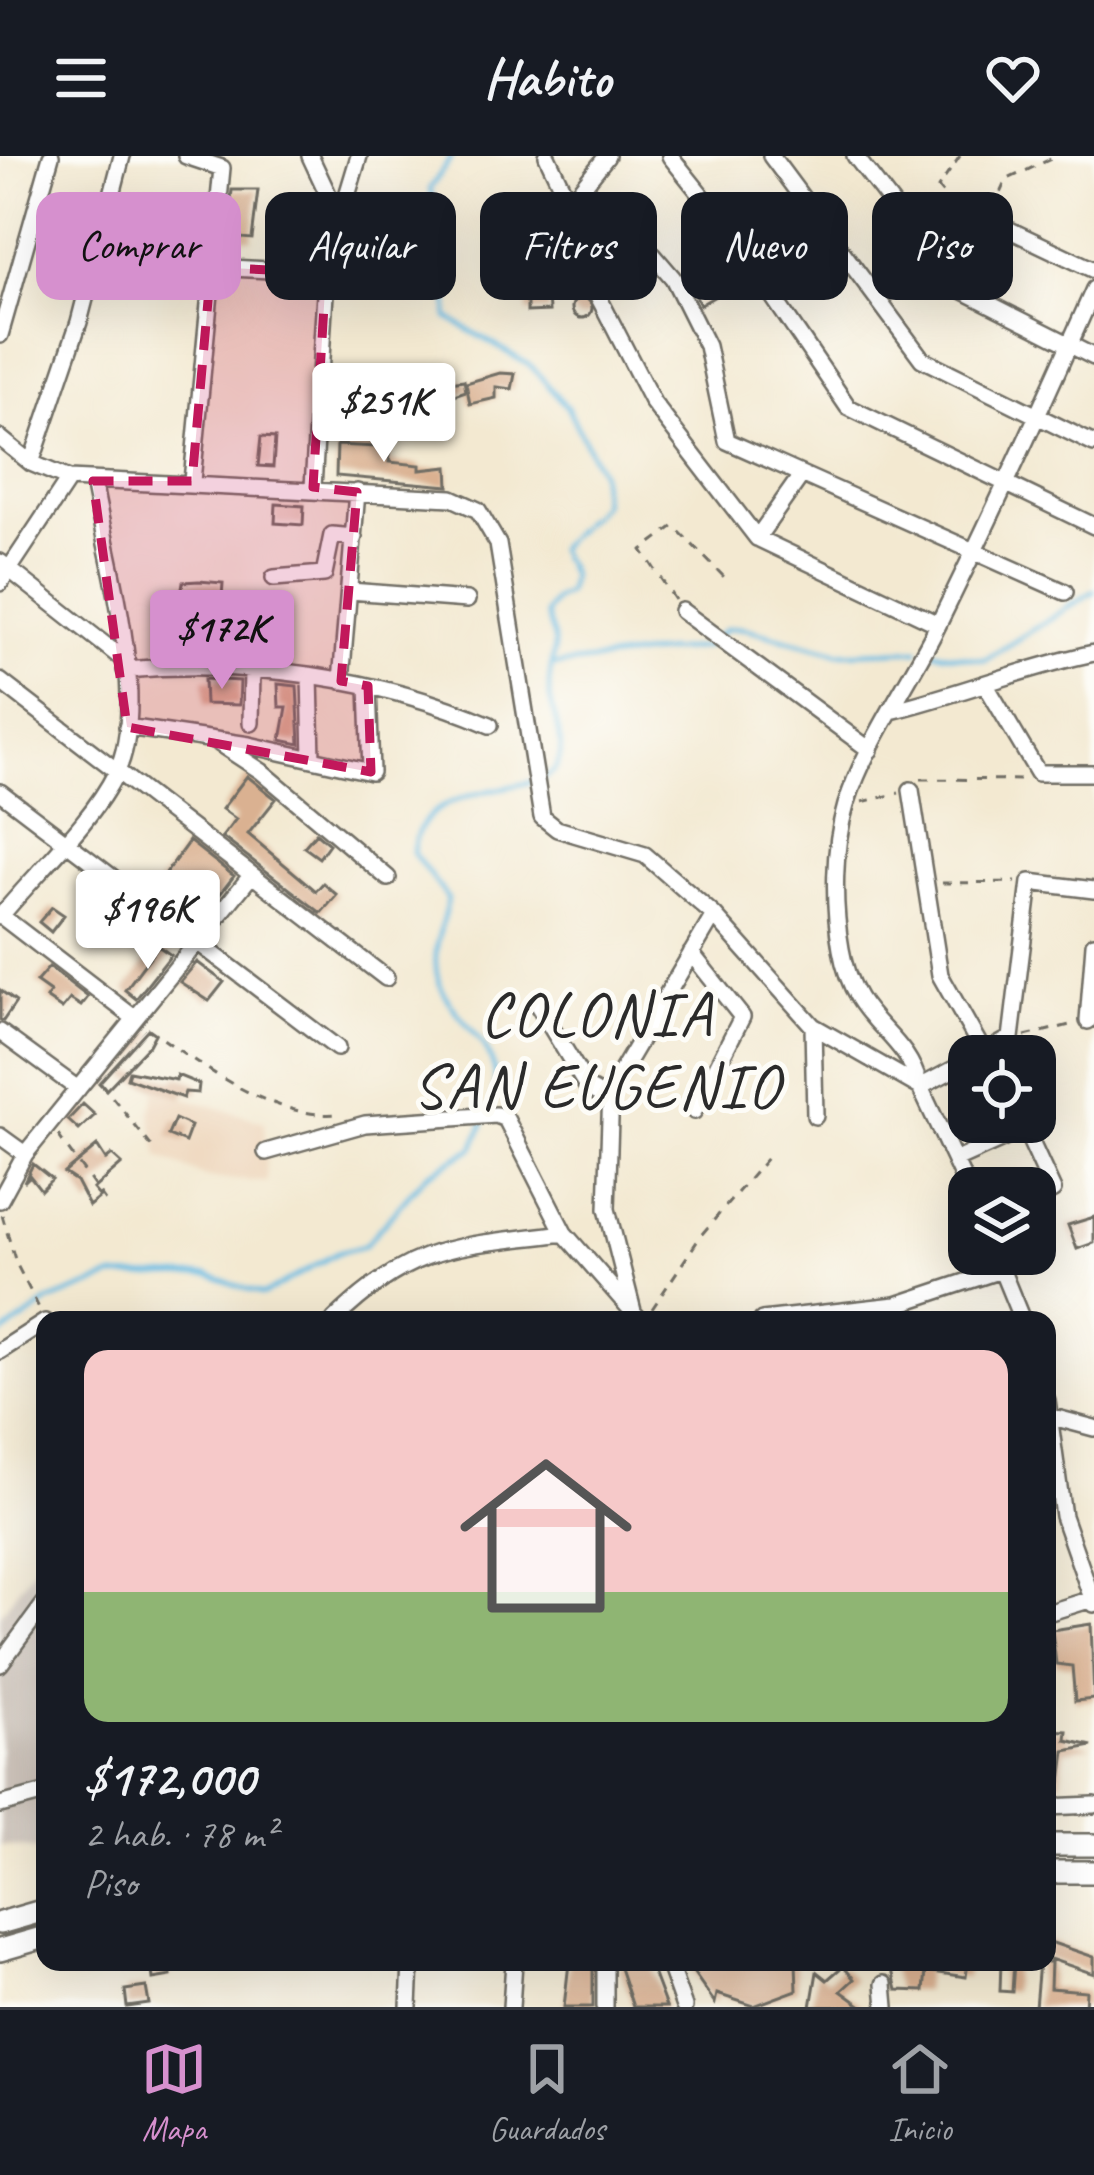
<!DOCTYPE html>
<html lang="es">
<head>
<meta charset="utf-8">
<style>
	body { margin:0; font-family:Caveat,sans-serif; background:#20242c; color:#f1f3f6; height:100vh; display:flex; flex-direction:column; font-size:45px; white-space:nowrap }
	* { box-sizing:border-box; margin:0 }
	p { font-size:39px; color:#9ea1a6 }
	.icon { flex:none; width:66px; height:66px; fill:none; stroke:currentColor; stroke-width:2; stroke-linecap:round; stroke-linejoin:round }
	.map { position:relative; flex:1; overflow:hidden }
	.side { position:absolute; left:36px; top:1155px; width:1020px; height:660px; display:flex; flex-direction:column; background:#171b24; border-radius:24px; box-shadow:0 12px 48px #0002 }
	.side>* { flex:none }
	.top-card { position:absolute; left:36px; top:36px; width:1023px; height:108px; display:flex; gap:24px }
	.controls { position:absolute; left:948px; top:879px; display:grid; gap:24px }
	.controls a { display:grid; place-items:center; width:108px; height:108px; border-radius:24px; background:#171b24; box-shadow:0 12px 48px #0002; font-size:60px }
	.price { position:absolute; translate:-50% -102px; padding:0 27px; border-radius:12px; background:#fff; color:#222; font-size:39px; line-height:78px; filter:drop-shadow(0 3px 6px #0008) }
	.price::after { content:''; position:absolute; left:50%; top:72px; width:36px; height:27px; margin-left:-18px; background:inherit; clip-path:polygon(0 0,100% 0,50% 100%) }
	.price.selected { background:#d690ce; color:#111 }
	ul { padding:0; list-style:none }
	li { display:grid; align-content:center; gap:24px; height:636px; padding:0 48px }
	li span { display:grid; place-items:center; height:372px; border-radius:24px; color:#555 }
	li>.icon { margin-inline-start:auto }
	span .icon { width:216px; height:216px; fill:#fffc; stroke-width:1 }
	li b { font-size:51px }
	.tag { padding:0 42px; border-radius:24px; background:#171b24; box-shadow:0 12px 48px #0002; font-size:42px; line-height:108px }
	.tag.selected { background:#d690ce; color:#111 }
	header { display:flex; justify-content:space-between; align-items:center; height:156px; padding:0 48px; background:#171b24; font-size:54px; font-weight:700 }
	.tabs { display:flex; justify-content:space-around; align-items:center; height:168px; border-top:3px solid #363941; background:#171b24; font-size:33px; color:#9ea1a6 }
	.tabs a { display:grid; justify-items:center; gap:6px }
	.tabs .selected { color:#d690ce }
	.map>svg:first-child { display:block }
</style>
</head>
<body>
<header><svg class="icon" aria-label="menu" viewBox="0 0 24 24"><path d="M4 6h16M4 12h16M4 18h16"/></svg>Habito<svg class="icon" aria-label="heart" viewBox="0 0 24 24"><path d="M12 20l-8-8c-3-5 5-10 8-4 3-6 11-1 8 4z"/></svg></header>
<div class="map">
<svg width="1094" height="1851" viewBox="0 0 1094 1851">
	<rect width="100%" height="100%" fill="#fdfcf7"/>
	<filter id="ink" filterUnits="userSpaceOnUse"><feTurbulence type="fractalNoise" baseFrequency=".00833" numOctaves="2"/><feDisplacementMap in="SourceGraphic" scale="24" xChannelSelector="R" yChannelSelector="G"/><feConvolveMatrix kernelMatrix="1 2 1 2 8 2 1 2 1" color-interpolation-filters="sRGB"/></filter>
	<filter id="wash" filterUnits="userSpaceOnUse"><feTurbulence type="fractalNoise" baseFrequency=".004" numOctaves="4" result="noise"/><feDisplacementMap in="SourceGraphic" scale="48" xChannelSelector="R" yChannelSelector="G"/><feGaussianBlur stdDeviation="2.7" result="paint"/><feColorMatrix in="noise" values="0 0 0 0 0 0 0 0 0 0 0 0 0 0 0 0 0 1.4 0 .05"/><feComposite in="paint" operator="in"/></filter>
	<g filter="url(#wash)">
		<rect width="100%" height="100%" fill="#f3e9d1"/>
		<path fill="#eed6bb" d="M156,933l108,33 3,60 -59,-4 -49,-21 -8,-42z"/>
		<path fill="#ccc2b9" d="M45,1384v311l-45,-6v-230l35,-50z"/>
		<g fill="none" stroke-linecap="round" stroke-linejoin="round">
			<path stroke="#66bce3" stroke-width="4.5" d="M452,0l-22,33 21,57 -3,72 83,48 36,41 33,64 2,33 -45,45 14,26 -4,18 -12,6 -9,14c1,10 7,18 8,27 1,15 -5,32 -5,47 0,25 22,57 6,82 -17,27 -138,9 -142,84l35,46c-6,27 -19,58 -8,85 19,46 74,68 49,126
				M929,495l56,9 109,-69
				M551,510l153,-19 22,-18 17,-1 95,25 80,-3
				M0,1180l50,-35 62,-24 97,-2 54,20 74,-42 27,-7 62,-71 47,-27 12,-28"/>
		</g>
		<g id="blocks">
			<path fill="#dab191" d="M232,34h26l-6,49 -25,-2z
				M713,118l11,17 -24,14 -10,-20z
				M548,140l1,15 -22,1v-14z
				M572 152a10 10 0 1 1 20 0a10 10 0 1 1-20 0Z
				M500,217l15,1 -3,15 -16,-2v11l-26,6 -4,-21z
				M464,224l2,11 -21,7 1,14 -14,2 -3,-29z
				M377,275l16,4 -4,27 31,3v5l28,-3 1,19 -113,-10 1,-31 39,2z
				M261,281l14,1 -2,29 -15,-1z
				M276,348l28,2 -1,19 -28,-2z
				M199,425l24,2 -2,27 -13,-1v-9l-28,1 3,-19z
				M248,468v12l8,-1 1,22 -31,-1 -2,-31z
				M204,523l36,2 -1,24 -34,-1z
				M278,528l19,2 3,58 -19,-4 6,-33h-8z
				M247,620l29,23 -28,35 68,57 7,-8 14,12 -16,18 -99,-76 14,-18 -14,-10z
				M316,677l13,11 -10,14 -15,-11z
				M189,685l45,35 -34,44 -31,-23 -4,5 -13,-10z
				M120,744l43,31 -14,16 -44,-29z
				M52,751l12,8 -13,17 -12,-10z
				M158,790l13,9 -35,44 -11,-9z
				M197,806l27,20 -15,19 -29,-19z
				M49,811l39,30 -7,9 -11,-7 -8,10 -16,-11 4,-6 -14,-10z
				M0,834l16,12 -13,19 -3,-1z
				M148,873l7,5 -6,11 -43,45 -7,-7z
				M129,915l47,9 1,-5 22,9 -1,9 -13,-1 -2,6 -56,-20z
				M83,948l12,11 -16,15 -11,-10z
				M175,963l16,7 -6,16 -17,-7z
				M97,990l9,14 6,-5 10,9 -29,25 7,8 -11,9 -13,-25 -12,-8z
				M33,1008l19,15 -11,11 -11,-14 -6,6z
				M1094,1061v26l-17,6 -9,-24z
				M1091,1468l3,75 -19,2 -3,-35 -16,-2 -4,-34z
				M1047,1574l20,1 -1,9 26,6 -27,5 -4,31 -14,-1z
				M1047,1785l47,16v17l-47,-16z
				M151,1806h19l1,14 -18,3z
				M584,1806h9v45h-29l5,-44z
				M637,1806h12l17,45h-33l-14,-42z
				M686,1806h110l1,28 -43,16 -37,-12 -2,9z
				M890,1806h78l-2,15 -40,-6 -2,20 -27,-1z
				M1001,1806h13l-2,30 -12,-1z
				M1039,1806h12l-1,26 36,3 -1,16h-50z
				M843,1810l11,13 -13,12 22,16h-52l6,-35 10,8z
				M146,1831l3,17 -22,3 -2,-17z"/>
		</g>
	</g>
	<g filter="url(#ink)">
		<use href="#blocks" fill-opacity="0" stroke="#716e65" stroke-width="3"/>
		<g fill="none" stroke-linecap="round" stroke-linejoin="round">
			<defs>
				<path id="minor" d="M186,0l36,12 -30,313
					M310,0l30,64
					M547,0l15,32 18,73 73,142 104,135 181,86
					M670,0l48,60 130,191 246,119
					M771,0l151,203 172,85
					M855,0l101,131 138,70
					M562,32l30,40 57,22 24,28 34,68 20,95 338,151
					M572,44l35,-44
					M993,66l101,48
					M211,111l115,6
					M0,179l51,-179
					M0,282l31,25 38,16 383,19 26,12 20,34 44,273 15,12 88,26 69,60 99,111 107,61 49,104
					M31,307l48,-141 43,-166
					M313,331l14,-225 32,-106
					M757,382l43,-61
					M0,406l124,98
					M274,422l50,-4 8,-39 22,2
					M0,427l69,-104
					M350,435l117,9
					M682,455l188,139
					M125,514c121,-11 254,7 365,55
					M310,520l2,83
					M0,525l386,297
					M341,525l16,-189
					M987,531l51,86h56
					M895,554c68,-17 131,-43 199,-57
					M251,567l1,-51
					M127,571l122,18 122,27 -3,-86
					M220,588l41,27 127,107
					M911,634l29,185 44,78
					M0,636l337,256
					M0,759l133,102
					M0,761c35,-43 92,-95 116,-144 35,-70 -10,-217 -23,-292
					M691,797l51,64 -48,94
					M536,846l52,86 22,12
					M1088,865l6,-77
					M813,870l2,90
					M0,876l78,57
					M979,900l32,-18 19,-156 64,8
					M920,931c-16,-60 -66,-61 -79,-138 -8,-44 -8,-101 5,-144 20,-63 62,-120 91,-178 55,-111 107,-225 157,-338
					M920,931l49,-26
					M0,980l25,18
					M266,996l99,-28 131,-9 10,4 58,114 76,87
					M956,1004l69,-31 28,61 -18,9
					M0,1044l25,-46 225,-277
					M995,1098l27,66
					M633,1155l-26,-102 4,-120 103,-174
					M334,1164c81,-79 125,-73 230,-87
					M762,1164l134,-15 105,-35
					M0,1195l45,-29
					M1047,1244l16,116 31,88
					M1049,1260l45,12
					M1047,1457l45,-14
					M0,1508l45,-61
					M0,1649l45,-12
					M1047,1651l47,-2
					M668,1806l16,45
					M884,1828l2,23
					M409,1851l2,-45
					M511,1851l3,-45
					M605,1851v-45"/>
				<path id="highway" d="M1047,1689h47
					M1047,1716h47
					M0,1767l45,-13
					M0,1794l45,-13"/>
			</defs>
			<use href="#minor" stroke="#716e65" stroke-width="20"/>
			<use href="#highway" stroke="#716e65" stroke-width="26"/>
			<path stroke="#716e65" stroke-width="3" stroke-dasharray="9 9" stroke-linecap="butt" d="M960,0l-22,32 22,26 20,5
				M993,53l13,-29 51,-24
				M675,444l-33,-50 32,-24 55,56
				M921,623l105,1
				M862,646l37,-9
				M942,727l74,-1
				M149,873c51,36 125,91 189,85
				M1025,880l49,-12
				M101,927l51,64
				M58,979l47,66
				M2,1059l14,48 24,47
				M652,1153l50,-75 65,-76"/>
			<use href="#minor" stroke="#fff" stroke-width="15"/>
			<use href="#highway" stroke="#fff" stroke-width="21"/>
		</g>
	</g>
	<path fill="#c2185b" fill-opacity="0.2" stroke="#c2185b" stroke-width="9" stroke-dasharray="24 15" stroke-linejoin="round" d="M211,111l115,6 -13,214 44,5 -16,189 27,5 3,86 -244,-45 -34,-246h99z"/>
	<g text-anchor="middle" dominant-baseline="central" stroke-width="10" stroke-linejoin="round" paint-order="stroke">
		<g font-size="63" letter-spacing="3" fill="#2b2b2b" stroke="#fdfcf7">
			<text x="597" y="858">COLONIA<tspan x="597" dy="72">SAN EUGENIO</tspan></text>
		</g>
	</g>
</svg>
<div class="controls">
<a><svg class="icon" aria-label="locate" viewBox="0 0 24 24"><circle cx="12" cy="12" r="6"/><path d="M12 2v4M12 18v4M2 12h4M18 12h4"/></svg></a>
<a><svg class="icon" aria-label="layers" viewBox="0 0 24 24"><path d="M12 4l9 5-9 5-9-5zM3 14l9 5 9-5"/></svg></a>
</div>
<b class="price" style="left:384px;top:309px">$251K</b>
<b class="price selected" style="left:222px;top:536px">$172K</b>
<b class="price" style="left:148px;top:816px">$196K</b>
<div class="top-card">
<a class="tag selected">Comprar</a>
<a class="tag">Alquilar</a>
<a class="tag">Filtros</a>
<a class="tag">Nuevo</a>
<a class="tag">Piso</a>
</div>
<section class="side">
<ul>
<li><span style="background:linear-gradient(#f6c9c9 65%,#8fb573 0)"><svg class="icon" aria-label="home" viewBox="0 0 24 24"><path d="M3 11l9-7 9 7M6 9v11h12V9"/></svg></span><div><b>$172,000</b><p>2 hab. · 78 m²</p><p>Piso</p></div></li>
</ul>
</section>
</div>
<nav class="tabs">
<a class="selected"><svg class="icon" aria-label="map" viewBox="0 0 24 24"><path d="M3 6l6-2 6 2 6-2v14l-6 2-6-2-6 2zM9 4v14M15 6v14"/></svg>Mapa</a>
<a><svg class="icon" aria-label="saved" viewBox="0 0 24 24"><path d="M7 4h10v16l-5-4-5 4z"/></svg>Guardados</a>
<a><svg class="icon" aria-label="home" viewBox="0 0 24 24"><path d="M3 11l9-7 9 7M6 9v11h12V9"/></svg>Inicio</a>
</nav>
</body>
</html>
